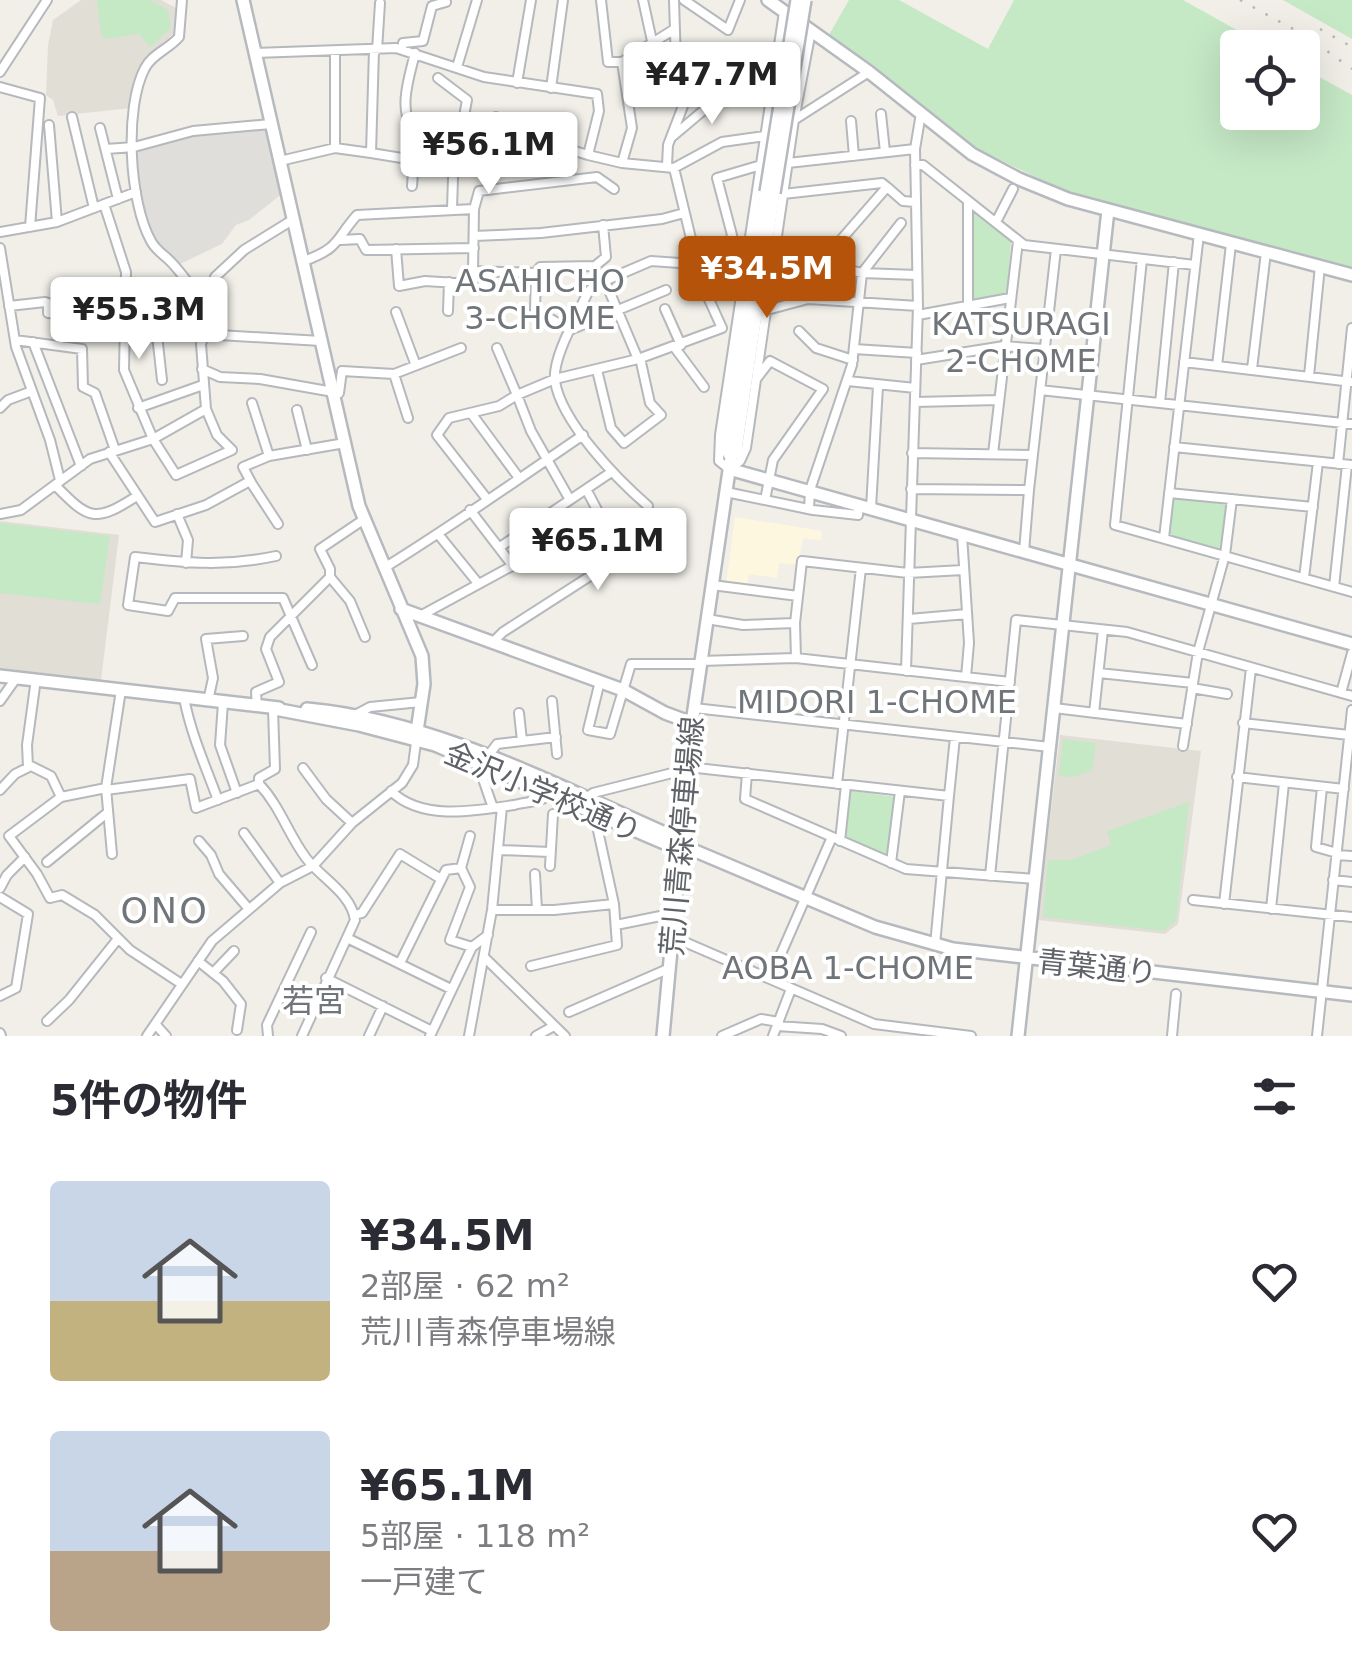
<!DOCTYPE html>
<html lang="ja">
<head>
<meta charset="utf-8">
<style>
	body { margin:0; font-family:"DejaVu Sans","Noto Sans JP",sans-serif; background:#f7f7f7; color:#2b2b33; height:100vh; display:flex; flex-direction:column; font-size:38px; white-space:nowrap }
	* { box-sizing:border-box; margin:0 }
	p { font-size:32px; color:#7c7c81 }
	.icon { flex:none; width:55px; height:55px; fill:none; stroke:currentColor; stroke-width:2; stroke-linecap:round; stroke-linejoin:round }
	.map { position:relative; height:1036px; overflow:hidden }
	.drawer { display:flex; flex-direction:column; background:#fff; flex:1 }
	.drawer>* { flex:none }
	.buttons { position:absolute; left:1220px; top:30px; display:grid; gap:20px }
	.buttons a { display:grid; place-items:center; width:100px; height:100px; border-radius:10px; background:#fff; box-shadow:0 10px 40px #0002; font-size:50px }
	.price { position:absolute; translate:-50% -85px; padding:0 22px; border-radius:10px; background:#fff; color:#222; font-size:32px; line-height:65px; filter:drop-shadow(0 2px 5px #0008) }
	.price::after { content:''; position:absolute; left:50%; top:60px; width:30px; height:22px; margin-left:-15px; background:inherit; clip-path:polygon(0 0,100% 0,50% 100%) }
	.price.on { background:#b45309; color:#fff }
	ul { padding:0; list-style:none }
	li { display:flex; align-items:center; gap:30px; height:250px; padding:0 50px }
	li span { display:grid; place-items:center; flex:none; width:280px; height:200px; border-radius:10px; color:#555 }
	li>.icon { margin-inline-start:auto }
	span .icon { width:120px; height:120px; fill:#fffc; stroke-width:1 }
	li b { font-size:42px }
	h2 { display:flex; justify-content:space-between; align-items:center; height:120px; padding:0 50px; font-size:42px }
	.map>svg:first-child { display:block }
</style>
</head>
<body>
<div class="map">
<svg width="1352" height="1036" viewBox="0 0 1352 1036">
	<rect width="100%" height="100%" fill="#f1efe8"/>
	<path fill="#fef7e0" d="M735,517l87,14 -1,9 -18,-2 -5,27 -19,-2 -2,15 -28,-4 -2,13 -21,-3z"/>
	<path fill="#e0deda" d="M267,127l16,66 -34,27 -13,5 -14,19 -42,20 -9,-10 -6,1 -13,-18 -8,-22 -8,-47v-19l36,-10z"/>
	<path fill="#e1ded6" d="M81,0h80l17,9 -3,23 -31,32 -6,11 -7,33 -73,8 -5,-16 -7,-5 2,-50 5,-25z
		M0,521l119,14 -18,145 -101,-12z
		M1060,735l141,16 -23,173 -13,10 -127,-14z"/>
	<path fill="#c5e8c5" d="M97,0h53l18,10 3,18 -21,19 -11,-13 -33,5 -5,-5z
		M849,0h50l89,49 26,-49h169l84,47 -29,1v64h64l1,-44 49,27v173l-289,-78 -86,-41 -148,-114z
		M1283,0h69v39z
		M975,211l36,31 -4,52 -35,8 -2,-89z
		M1177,498l51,7 -5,43 -4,2 -46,-13 -3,-4 4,-33z
		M0,523l110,13 -10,68 -100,-11z
		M1063,739l33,4 -4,27 -19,7 -14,-1z
		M851,791l45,6 -7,57 -4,2 -41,-19z
		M1189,802l-13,119 -13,10 -120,-14 5,-57h23l40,-15 -4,-14z"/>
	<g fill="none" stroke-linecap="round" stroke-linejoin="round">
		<defs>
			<path id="street" d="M601,0l7,62h14l51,-32
				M643,0l9,41
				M684,0l44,30 12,-30
				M784,12l-64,423 -1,26 10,8 11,-8 6,-13 48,-328 17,-89
				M402,49l1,-6 20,-2 9,-35 14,-4
				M377,50l3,-47
				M255,53l141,-5 88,29 113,17 2,17 -11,44 34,8 52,5 48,-26 43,-6
				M415,53c-5,22 -17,55 -3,74h50l-9,51 -1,31
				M676,63l39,-6 16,30
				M457,67l20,-67
				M0,72l47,-72
				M438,78l29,22 -5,27
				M517,83l14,-83
				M0,87l40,11 -10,129
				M551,88l12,-88
				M881,114l4,38
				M72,117l22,91
				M496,117l52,26 40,12
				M794,120l75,-48
				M851,121l3,35
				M49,125l8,97
				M100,128l18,71
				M673,136l76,-64 28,-15
				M335,148v-96
				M106,149l28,-2 59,-16 78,-7
				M371,153l43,7 -2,26
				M506,160l4,-37
				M280,161l55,-13 36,5 3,-103
				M622,163l10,-35 -10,-66
				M788,163l127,-14
				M667,165l1,-20 15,-39 -7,-43 -2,-63
				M915,165h8l101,80 171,20
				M783,194l99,-11 5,4
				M968,201v105
				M104,204l22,68 -2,98 29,69 23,36 56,-25 -15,-15 -11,-26 -5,-65 9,-24 -1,-8c-11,-16 -24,-35 -37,-49 -7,-8 -16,-12 -21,-22 -22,-39 -27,-134 -6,-173 7,-14 24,-19 34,-31l3,-37
				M474,209l5,-18 118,-14 17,12
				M996,222l17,-33
				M0,232l57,-10 79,-30
				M474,236l67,-3 121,-14 22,-6
				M341,240l19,-1 6,11 108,-2
				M0,248l16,99 34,93 10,40
				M396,249l3,37 26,-5 48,3v-13
				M1142,259l-27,266 237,67
				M304,261c36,-13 31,-21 53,-46l117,-6 -1,62 63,2 -1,37 35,20
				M819,265l68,-78 16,14 12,1
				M772,269l55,-4 35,8 55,2
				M536,273l4,-6 55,-1 11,-9 -3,-32
				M215,277l29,-27 50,-31
				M605,281l33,78
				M125,305l75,-4
				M9,306l36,-4 3,1v10l56,5
				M665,309l16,36
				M767,310l41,-11 110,7
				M448,311l1,-29
				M396,312l19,51
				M918,315l92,-17
				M570,330l96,-40
				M799,331l17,17 37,12
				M157,335l5,45
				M122,336l64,-3 135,8
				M15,340l67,9 1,38 12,6 20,57
				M33,342l48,124
				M675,348l29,39
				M854,349l63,4
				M916,360l88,-14 40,3
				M1184,362l168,20
				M1217,366l14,-122
				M202,369l18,8 40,2 79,14 3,-22 52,3
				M1252,369l14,-117
				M597,370l14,58 13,15 37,-28 -11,-12 -10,-45
				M1309,376l11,-110
				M757,378l13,-17 53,28 -50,71 -8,40
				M848,381l67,7
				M1040,390l312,34
				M915,402l84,-2
				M252,403l17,53
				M1160,403l14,-141
				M0,408l8,-8 24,-9
				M138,408l65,-23
				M297,410l10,40
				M471,413l48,65
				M408,418l-14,-44 67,-26
				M1174,447l178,18
				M109,452l46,70 51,-17 44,-24 28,43
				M912,453l121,2
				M993,454l25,-213
				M1338,464l14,-136
				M252,484l-9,-17 26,-11 76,-13
				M55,485c34,35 40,38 82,11
				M911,489l118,1 27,-241
				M726,492l87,18 45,5 1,-10
				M1169,493l144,14
				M487,499l-50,-64 12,-17 50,-12 18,-11 -20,-47
				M570,500l-39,-69 -14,-36 38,-16 83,-20 84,-31 -20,-44 -28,-116
				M648,506c-30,-26 -87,-84 -93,-125 -3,-24 23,-67 33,-89l7,-7 56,-24 71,5 10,-31 -15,-57 44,-13
				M871,508l7,-122
				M809,509l1,-19 42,-125 10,-92 39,-50
				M470,510l43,56
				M0,514l21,-4 69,-51 63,-20 53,-30
				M177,514l11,26 -2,23
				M363,520l-43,29 10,20v8l20,24 15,36
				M438,534l39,48
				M962,535l7,108 -3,34
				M1164,538l35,-304
				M500,547l110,-74
				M1024,552l5,-62
				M276,556c-52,11 -89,7 -141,1l-7,48 40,6 7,-13h108l29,67
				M384,568c68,-42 133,-88 199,-133
				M1304,578l14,-116
				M712,585l86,11
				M1334,587l13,-122
				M420,616l182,-99
				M707,619l36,6 52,-2
				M909,619l58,-5
				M492,643l11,-11 112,-72 5,-7 -34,-64
				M796,658l-1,-35 7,-62 106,12 55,-3
				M701,661l95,-3 214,24
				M906,671l12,-365 -3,-157 6,-36
				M1099,673l94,10
				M600,681l-12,49 22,4 21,-70h69
				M1192,688l35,6
				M1341,693l11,-40
				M184,698c7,36 21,67 34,102
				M0,701l17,-24
				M208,701l5,-23 -7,-39 37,-3
				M552,701l5,53
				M223,703l-3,42 17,48
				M257,707l-1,-15 23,-10 -13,-33 4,-12 60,-60
				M694,708l356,39
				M1054,708l133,16
				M519,713l3,28 34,-4
				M1094,713l9,-83
				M355,715l15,-8 51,-5
				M1243,723l106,12
				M1183,746l15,-94 27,-97 7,-56
				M488,756l9,-12 25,-3
				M486,766l-3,13 10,29
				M28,767l-1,-22 9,-66
				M688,767l261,29 -14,149
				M303,768l23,31 26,24
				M747,773l-2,26 161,70 129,10
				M1237,777l107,12
				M259,784c21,22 29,50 47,74 16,21 45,35 49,62l-53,116
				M837,784l24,-216
				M1322,787l-6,60 21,6
				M106,788l-45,9 -52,39 28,38 13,24 12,-3 33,20 35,35 50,33
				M0,790l15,-16 16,-8 20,10 10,21
				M106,790l84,-11 6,29 63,-24v-6l16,-9 -2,-60
				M391,791c30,30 84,20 123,14 12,-3 27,-3 37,-11
				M949,796l6,-59
				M587,797l6,-4 95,-24
				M244,833l36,50
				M470,836l-9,32 9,19 -20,53 22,7
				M199,841l12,14 8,19 29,34
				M840,841l6,-56
				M499,850l51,2
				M112,854l-6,-66 15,-98
				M1336,855l16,1
				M47,862l60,-49
				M891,863l9,-72
				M550,866l3,-52
				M535,874l2,36
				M990,876l26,-256 111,12 225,64
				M1333,880l19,2
				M0,888l7,-13 18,-18
				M0,897l28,17 -12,74 -16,8
				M1193,900l159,17
				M1224,904l27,-236
				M1271,909l13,-126
				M492,910h62l60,-6
				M355,915l7,-2 38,-59 41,25
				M616,925l59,-12
				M673,937l201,87 97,12
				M347,938l104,51
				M484,957l81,79
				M198,961l25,20 18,23 -4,26
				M400,963l46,-93 15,-2
				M531,966l86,-21 -3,-41 -17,-78 3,-11
				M213,973l21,-22
				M326,978l106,53
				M770,979l62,-142
				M569,1012l101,-44
				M47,1021l22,-21 48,-60
				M156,1025l10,11
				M777,1026l45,3 19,7
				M0,1033l1,3
				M147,1036l65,-95 68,-58 33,-17 39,-43 50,-40 11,-18 4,-30
				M268,1036l-1,-11 44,-93
				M369,1036l14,-30
				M430,1036l42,-89 16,-12
				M469,1036l23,-126 10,-103
				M536,1036l18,-10
				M722,1036l39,-17 18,3
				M773,1036l18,-47
				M1172,1036l4,-42
				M1317,1036l35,-326"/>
			<path id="secondary" d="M243,0l116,506 63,150 2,28 -7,47
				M768,0l101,72 103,82 47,25 49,20 284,76
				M731,457l-5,-8 40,-257
				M729,469l623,175
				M401,609l222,81 42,23 27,10
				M0,676l279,32
				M275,709l84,16 76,20 236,101 10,-1 194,82 78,22 399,46
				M307,709c130,12 250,77 367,128l7,8
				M663,1036l29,-313 39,-266 5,-7 38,-257
				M1018,1036l90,-826"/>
		</defs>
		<use href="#street" stroke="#b5b8bc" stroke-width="12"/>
		<use href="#secondary" stroke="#b6babf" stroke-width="16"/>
		<use href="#street" stroke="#fff" stroke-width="8"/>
		<use href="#secondary" stroke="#fff" stroke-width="11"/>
		<path stroke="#b6b7b8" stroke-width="2.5" stroke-dasharray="2.5 12" stroke-linecap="butt" d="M1240,0l66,36 46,33
			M1320,29l32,18"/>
		<defs>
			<path id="secondary-bridge" d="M766,192l31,-192
				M774,193l31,-193"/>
		</defs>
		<use href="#secondary-bridge" stroke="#b6babf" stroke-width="16" stroke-linecap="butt"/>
		<use href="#secondary-bridge" stroke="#fff" stroke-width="11"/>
	</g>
	<g text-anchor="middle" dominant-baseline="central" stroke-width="8" stroke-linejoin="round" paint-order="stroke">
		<g font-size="30" fill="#5f6368" stroke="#fff">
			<text transform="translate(543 792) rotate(23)">金沢小学校通り</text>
			<text transform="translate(682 836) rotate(-85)">荒川青森停車場線</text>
			<text transform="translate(1097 967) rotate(6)">青葉通り</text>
		</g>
		<g font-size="32" fill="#70757a" stroke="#fff">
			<text x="540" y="281">ASAHICHO<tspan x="540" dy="37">3-CHOME</tspan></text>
			<text x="1021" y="324">KATSURAGI<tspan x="1021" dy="37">2-CHOME</tspan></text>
			<text x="877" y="702">MIDORI 1-CHOME</text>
			<text x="848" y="968">AOBA 1-CHOME</text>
			<text x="314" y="1001">若宮</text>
		</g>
		<g font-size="35" letter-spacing="2.5" fill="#70757a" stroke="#fff">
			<text x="165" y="911">ONO</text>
		</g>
	</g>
</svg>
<div class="buttons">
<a><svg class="icon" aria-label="locate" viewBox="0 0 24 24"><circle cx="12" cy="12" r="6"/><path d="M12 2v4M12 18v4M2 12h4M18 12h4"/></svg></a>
</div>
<b class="price" style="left:712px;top:127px">¥47.7M</b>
<b class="price" style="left:489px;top:197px">¥56.1M</b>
<b class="price on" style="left:767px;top:321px">¥34.5M</b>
<b class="price" style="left:139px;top:362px">¥55.3M</b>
<b class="price" style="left:598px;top:593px">¥65.1M</b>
</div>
<section class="drawer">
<h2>5件の物件<svg class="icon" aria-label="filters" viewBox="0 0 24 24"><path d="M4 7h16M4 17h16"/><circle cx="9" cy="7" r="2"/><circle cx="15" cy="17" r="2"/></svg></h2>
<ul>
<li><span style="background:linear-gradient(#c9d6e8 60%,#c2b280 0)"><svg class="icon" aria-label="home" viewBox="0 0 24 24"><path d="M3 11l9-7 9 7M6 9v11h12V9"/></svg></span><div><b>¥34.5M</b><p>2部屋 · 62 m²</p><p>荒川青森停車場線</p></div><svg class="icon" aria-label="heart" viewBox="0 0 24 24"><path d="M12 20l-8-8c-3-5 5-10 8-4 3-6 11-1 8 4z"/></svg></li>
<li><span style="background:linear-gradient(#c9d6e8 60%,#b9a48a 0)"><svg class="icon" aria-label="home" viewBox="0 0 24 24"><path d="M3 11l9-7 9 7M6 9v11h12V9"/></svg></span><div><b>¥65.1M</b><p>5部屋 · 118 m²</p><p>一戸建て</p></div><svg class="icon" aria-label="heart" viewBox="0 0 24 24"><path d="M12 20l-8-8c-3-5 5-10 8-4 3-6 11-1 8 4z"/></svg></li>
</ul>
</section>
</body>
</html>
